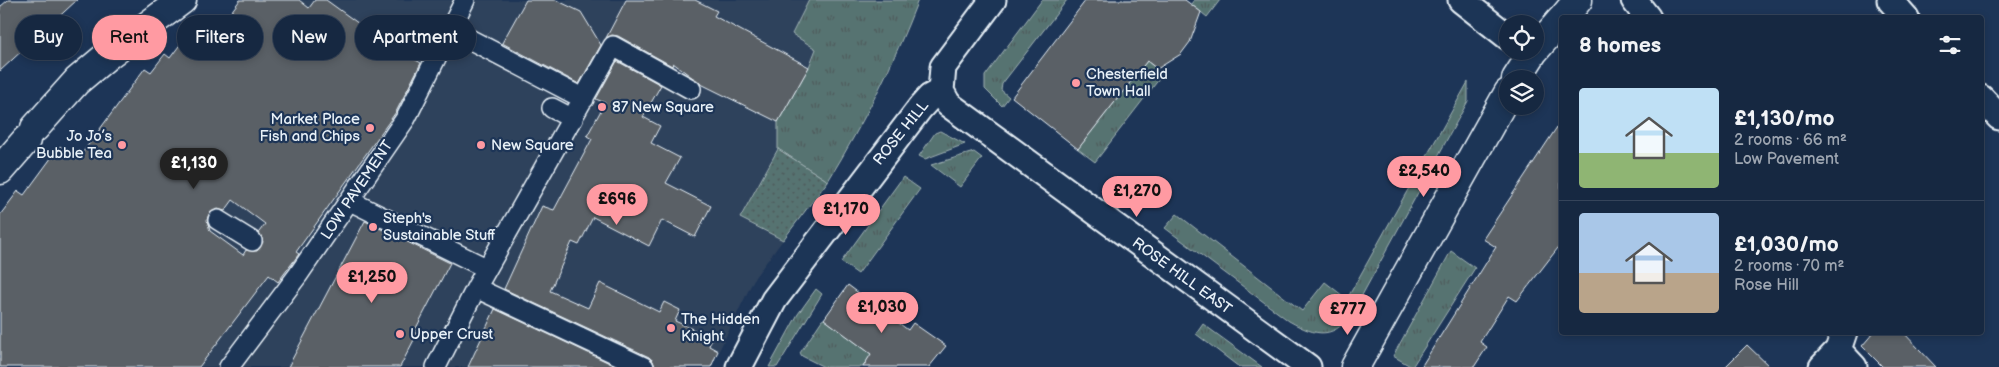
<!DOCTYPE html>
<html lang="en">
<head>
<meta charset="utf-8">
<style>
	body { margin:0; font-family:"Balsamiq Sans",sans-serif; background:#23344c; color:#f1f3f6; height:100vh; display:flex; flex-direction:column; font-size:19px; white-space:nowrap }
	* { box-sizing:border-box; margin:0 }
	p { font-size:16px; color:#9ea6b1 }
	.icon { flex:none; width:28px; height:28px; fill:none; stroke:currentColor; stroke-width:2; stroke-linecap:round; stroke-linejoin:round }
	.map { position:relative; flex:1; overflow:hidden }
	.details { position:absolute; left:1559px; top:15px; width:425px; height:320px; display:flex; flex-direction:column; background:#162841; border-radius:5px; box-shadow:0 2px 8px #0003,0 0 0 1px #35445a }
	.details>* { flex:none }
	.top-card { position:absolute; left:15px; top:15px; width:475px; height:45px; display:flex; gap:10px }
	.buttons { position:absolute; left:1499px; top:15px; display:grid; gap:10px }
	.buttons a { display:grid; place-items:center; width:45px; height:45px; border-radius:50%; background:#162841; box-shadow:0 2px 8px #0003,0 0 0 1px #35445a; font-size:25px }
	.price { position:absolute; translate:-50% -42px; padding:0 11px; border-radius:18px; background:#ff9aa2; color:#111; font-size:16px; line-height:32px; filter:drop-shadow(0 1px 2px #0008) }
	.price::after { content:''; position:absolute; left:50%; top:30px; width:15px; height:11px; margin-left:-8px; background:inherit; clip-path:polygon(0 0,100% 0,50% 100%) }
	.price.selected { background:#222; color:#fff }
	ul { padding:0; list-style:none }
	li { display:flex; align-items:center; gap:15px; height:125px; padding:0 20px }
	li+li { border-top:1px solid #35445a }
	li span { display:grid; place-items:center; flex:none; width:140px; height:100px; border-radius:5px; color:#555 }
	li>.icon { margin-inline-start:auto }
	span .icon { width:60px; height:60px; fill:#fffc; stroke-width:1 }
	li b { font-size:21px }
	h2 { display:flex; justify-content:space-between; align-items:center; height:60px; padding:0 20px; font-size:21px }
	.pill { padding:0 18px; border-radius:22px; background:#162841; box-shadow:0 2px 8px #0003,0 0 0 1px #35445a; font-size:18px; line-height:45px }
	.pill.selected { background:#ff9aa2; color:#111 }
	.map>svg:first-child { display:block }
</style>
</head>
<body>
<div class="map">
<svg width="1999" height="367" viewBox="0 0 1999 367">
	<defs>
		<pattern id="grass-tufts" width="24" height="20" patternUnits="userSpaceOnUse" patternTransform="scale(1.25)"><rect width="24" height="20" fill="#577371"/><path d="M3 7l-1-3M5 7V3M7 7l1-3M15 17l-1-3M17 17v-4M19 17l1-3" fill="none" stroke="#4e5b5c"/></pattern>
		<pattern id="garden-dots" width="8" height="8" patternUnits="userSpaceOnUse" patternTransform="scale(1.25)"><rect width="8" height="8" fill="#577371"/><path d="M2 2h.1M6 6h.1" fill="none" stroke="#4e5b5c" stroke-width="1.8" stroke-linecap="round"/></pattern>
	</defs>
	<rect width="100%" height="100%" fill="#1d3557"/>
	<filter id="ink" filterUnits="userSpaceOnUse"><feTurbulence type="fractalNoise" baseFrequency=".02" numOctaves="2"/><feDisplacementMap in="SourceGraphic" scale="10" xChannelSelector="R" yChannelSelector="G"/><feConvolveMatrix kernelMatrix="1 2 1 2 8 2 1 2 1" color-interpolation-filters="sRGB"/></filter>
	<g filter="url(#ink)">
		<path fill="#2f425c" d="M247,0h562l-17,34 24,15 -7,18 -31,55v27l-37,68 42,23 -28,37 -44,90h-711v-152l18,-24 6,4 13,-17 6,4 17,-12 14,-18 6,4 65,-88 6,3 14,-17 5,4 12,-16 6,5 14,-19 5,4 12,-16 6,4 14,-19z"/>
		<path fill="url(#grass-tufts)" stroke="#a0b2b4" d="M809,0h109c-25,65 -54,122 -90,181l-50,-32v-27l31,-55 7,-18 -24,-15z
			M1042,0h25l-65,84 -1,6 8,7 -7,9 -17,-17v-13z
			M1194,0h26l-13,17 -16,-13z
			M1147,61l16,13 -68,88 -17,-13z
			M1468,82v19l-114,209c-19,30 -37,27 -65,11l-124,-93 12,-14 125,97 23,-29 22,17z
			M940,131l25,13 -40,15 -6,-3 16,-23z
			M974,152l8,6 -22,29 -29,-22z
			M903,177l17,12 -62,85 -17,-12z
			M1451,251l24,17 -63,99 -19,-11z
			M816,289l6,5 -45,73h-8l29,-53z
			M824,319l47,35 -8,13h-39l-22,-11 -2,-3 22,-33z
			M1203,324l59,43h-23l-43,-33z"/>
		<path fill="url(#garden-dots)" stroke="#a0b2b4" d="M778,149l50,32 -45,59 -43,-22z"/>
		<path fill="#5a6066" stroke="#e8f1f8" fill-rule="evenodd" d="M8,0h69l-77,71v-64z
			M240,0h59l10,8 6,-8h11l58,42 37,21 -25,49 -100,140 3,2 -21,28 -9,-7 -70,92h-199v-152l18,-24 6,4 36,-49 11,9 3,-3 6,4 65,-88 6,4 14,-18 5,4 12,-16 6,5 14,-19 5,4 12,-16 6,4zM233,200l32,24 -6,8 4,10 -6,9 -11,-1 -3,5 -33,-24 -3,-11 2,-6 9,-5 7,2z
			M526,0h30l25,12 20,33 -22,39 -77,-41z
			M626,0h69l22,11 -3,5 95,51 -31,55 -77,-38 -28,-21 -1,3 -54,-30 -6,-1 -6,3z
			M1086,0h99l16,12 -11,30 -9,12 -24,15 -10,-8 -69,88 -66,-52z
			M617,61l44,24 -18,32 17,9 -9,17 29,15 -14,25 45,23 -16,31 -33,-17 -13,26 -56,-29 -14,28 -7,-3 -22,49 38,17 12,-25 59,29 5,-10 16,8 -5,11 37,17 -3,8 9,5 -7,16h-56l-2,-6 -4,-4 -145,-68 38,-83 12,4 38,-71 -5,-3 18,-33 -9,-4z
			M1561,121v123l-44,57 -8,-5 -29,46 7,5 -13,20h-53l75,-120 -13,-8z
			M365,221l85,42 -36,69 3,2 -17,33h-112z
			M848,285l60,45 5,-7 33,23 -17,21h-66l8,-13 -47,-35z
			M495,309l123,58h-150z
			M1874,332h29l33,35h-53l-21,-21z
			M1747,345l23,22h-45z"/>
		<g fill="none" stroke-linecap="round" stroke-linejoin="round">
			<defs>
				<path id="pedestrian" d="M450,29l134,70
					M552,108l21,11
					M350,201l136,67
					M218,220l34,21
					M476,288l168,79
					M229,367l69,-92 108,-157 59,-118
					M436,367l40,-79 137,-242 78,43"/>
				<path id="minor" d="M993,0l-50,67 -2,24 7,13 360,263
					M1461,0l47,37
					M1634,0l14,18
					M1890,0l16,18
					M1981,98l18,19
					M1838,350l16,17
					M739,367l35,-67 146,-192 10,-11 11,-6
					M1822,367l16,-17 6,-18"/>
				<path id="tertiary" d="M1563,18l15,-18
					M1535,50l26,-30
					M1516,79l18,-28
					M35,128l42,-47 31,-26 74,-55
					M0,170l26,-30
					M1355,367l153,-274"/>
			</defs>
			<use href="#pedestrian" stroke="#e8f1f8" stroke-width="22"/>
			<use href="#minor" stroke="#e8f1f8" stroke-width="29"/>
			<use href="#tertiary" stroke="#e8f1f8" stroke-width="31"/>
			<use href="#pedestrian" stroke="#1d3557" stroke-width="19"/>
			<use href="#minor" stroke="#1d3557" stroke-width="25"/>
			<use href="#tertiary" stroke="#1d3557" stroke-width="28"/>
		</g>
	</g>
	<g fill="#ff9aa2" stroke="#1d3557" stroke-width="2">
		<circle cx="1076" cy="83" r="5"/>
		<circle cx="602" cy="107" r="5"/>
		<circle cx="370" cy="128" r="5"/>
		<circle cx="122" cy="145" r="5"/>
		<circle cx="481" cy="145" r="5"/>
		<circle cx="373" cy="227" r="5"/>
		<circle cx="671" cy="328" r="5"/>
		<circle cx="400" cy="334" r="5"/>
	</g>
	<g text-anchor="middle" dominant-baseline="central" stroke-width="4.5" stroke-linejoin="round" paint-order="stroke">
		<g font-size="15" fill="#e8f1f8" stroke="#1d3557" text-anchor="start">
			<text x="1086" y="74">Chesterfield<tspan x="1086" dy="17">Town Hall</tspan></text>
			<text x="612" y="107">87 New Square</text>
			<text x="360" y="119" text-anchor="end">Market Place<tspan x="360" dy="17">Fish and Chips</tspan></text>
			<text x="112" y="136" text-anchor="end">Jo Jo’s<tspan x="112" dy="17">Bubble Tea</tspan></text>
			<text x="491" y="145">New Square</text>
			<text x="383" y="218">Steph's<tspan x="383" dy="17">Sustainable Stuff</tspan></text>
			<text x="681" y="319">The Hidden<tspan x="681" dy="17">Knight</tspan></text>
			<text x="410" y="334">Upper Crust</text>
		</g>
		<g font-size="15" fill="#e8f1f8" stroke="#1d3557">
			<text transform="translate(901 133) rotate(-51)">ROSE HILL</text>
			<text transform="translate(357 190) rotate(-56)">LOW PAVEMENT</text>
			<text transform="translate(1182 276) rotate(36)">ROSE HILL EAST</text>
		</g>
	</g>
</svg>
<div class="buttons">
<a><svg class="icon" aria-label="locate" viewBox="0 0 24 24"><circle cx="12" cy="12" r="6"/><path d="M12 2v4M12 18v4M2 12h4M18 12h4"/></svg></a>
<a><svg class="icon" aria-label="layers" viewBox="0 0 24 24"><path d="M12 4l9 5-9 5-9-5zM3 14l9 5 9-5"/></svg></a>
</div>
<b class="price selected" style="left:194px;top:190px">£1,130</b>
<b class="price" style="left:1424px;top:198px">£2,540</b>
<b class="price" style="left:1137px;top:218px">£1,270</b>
<b class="price" style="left:617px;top:226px">£696</b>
<b class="price" style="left:846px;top:236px">£1,170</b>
<b class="price" style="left:372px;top:304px">£1,250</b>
<b class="price" style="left:882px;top:334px">£1,030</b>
<b class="price" style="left:1348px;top:336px">£777</b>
<div class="top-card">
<a class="pill">Buy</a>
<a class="pill selected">Rent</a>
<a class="pill">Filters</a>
<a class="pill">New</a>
<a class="pill">Apartment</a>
</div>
<section class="details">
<h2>8 homes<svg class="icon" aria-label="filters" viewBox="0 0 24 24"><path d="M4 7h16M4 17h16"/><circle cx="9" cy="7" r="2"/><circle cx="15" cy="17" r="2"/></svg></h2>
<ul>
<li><span style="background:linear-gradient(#bfe0f5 65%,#8fb573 0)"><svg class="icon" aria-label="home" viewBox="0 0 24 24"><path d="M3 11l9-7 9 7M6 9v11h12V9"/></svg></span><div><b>£1,130/mo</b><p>2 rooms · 66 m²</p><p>Low Pavement</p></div></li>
<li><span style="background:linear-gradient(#a9c7e8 60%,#b9a48a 0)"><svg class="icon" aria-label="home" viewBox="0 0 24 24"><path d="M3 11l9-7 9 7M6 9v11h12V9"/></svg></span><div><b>£1,030/mo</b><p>2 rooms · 70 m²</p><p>Rose Hill</p></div></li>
</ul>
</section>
</div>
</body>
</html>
